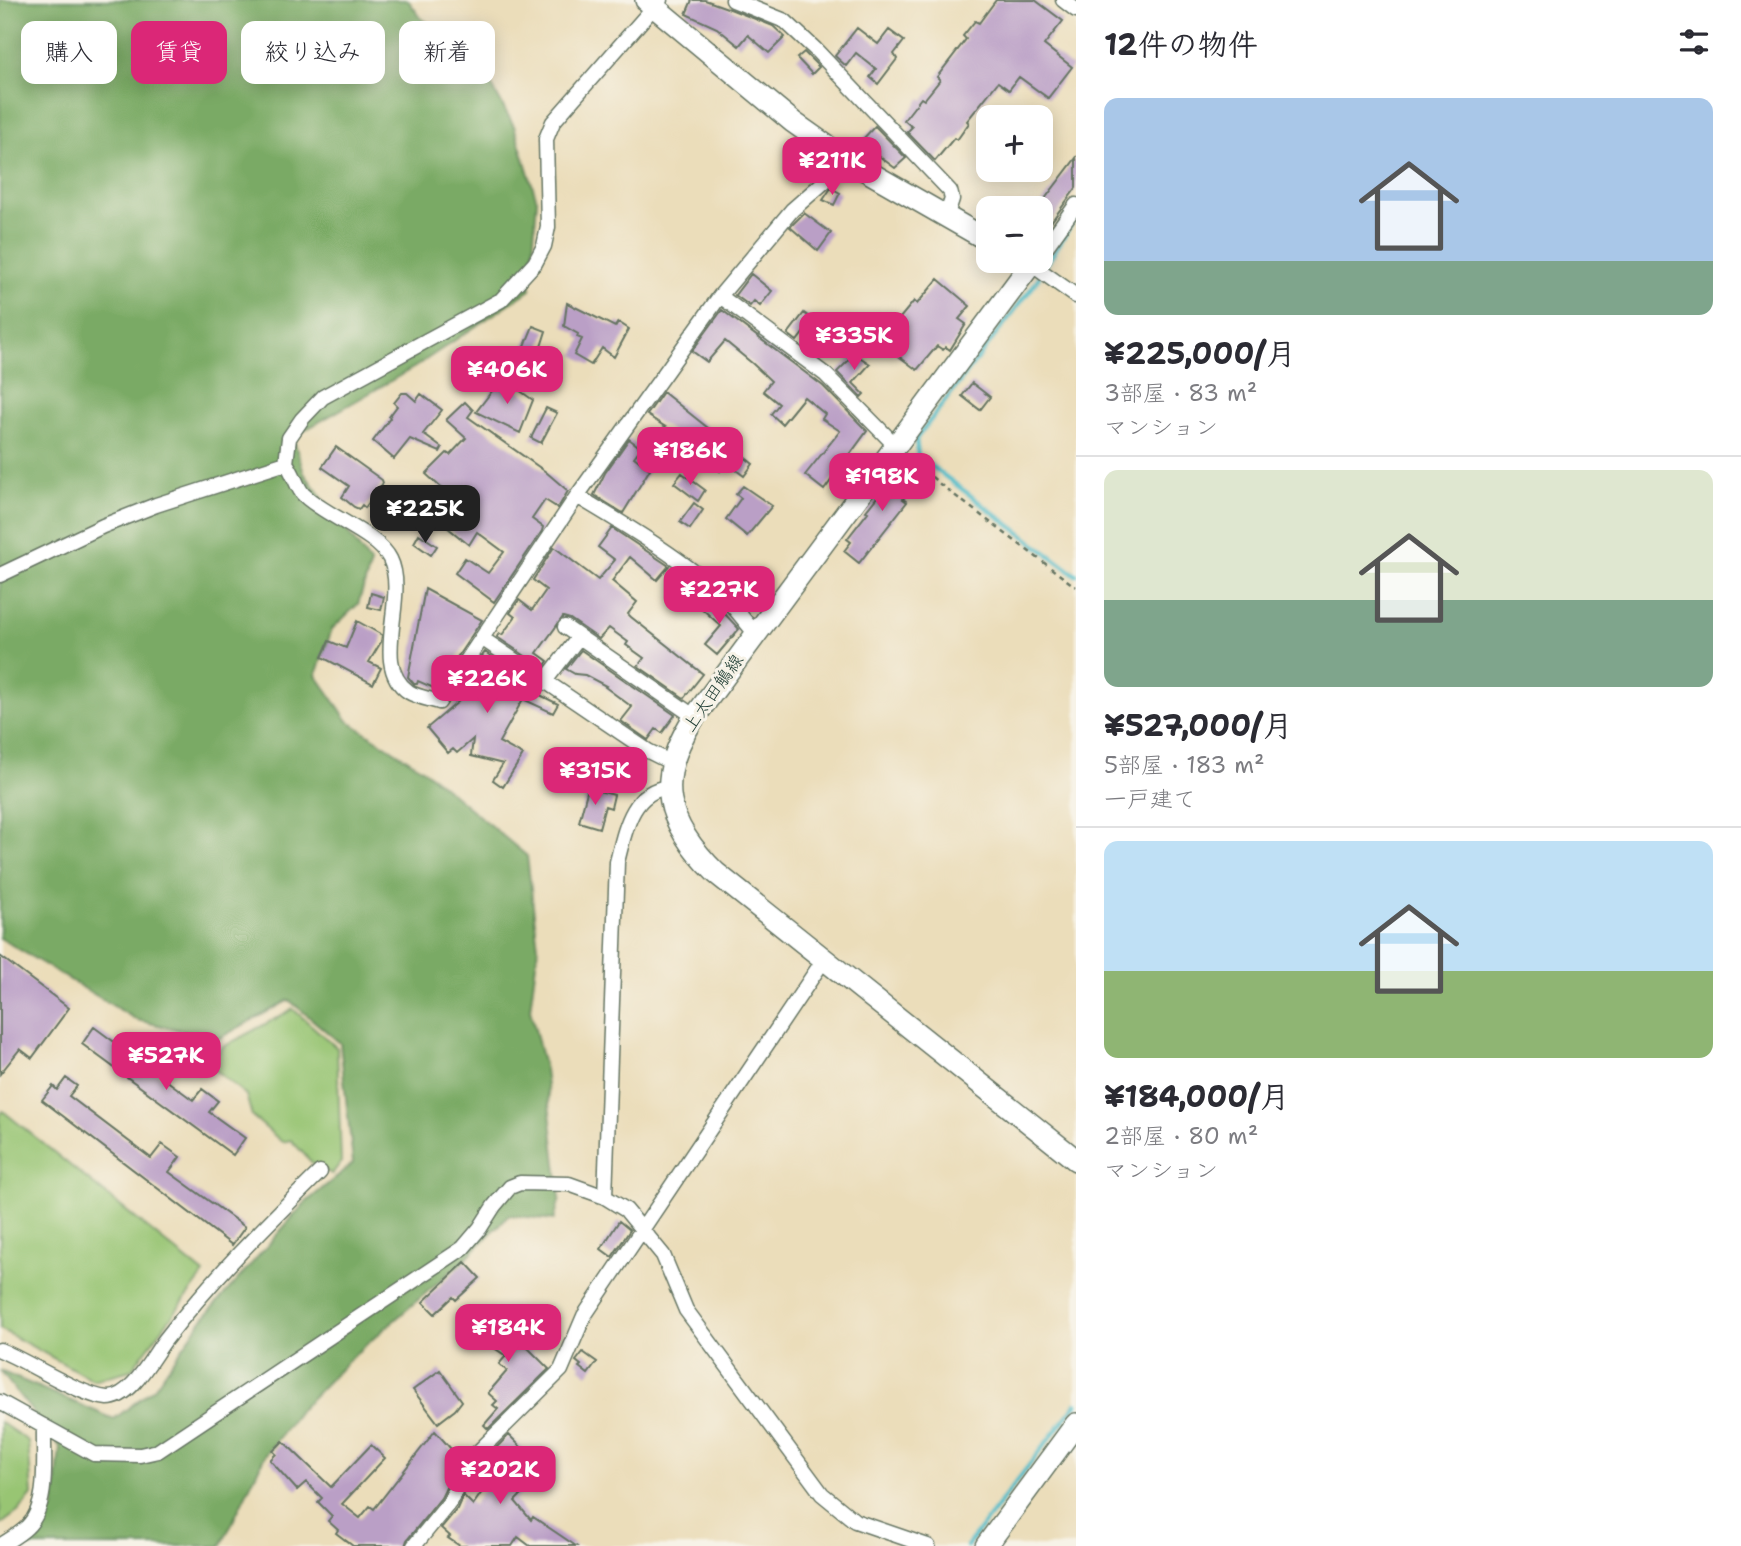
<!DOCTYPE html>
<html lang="ja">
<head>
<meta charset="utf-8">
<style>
	body { margin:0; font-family:"Shantell Sans","Klee One",sans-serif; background:#f7f7f7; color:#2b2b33; height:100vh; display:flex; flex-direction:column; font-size:26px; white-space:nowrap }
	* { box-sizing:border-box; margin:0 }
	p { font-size:23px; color:#7c7c81 }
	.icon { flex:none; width:38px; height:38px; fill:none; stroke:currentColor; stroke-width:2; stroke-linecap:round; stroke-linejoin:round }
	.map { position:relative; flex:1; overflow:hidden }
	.drawer { display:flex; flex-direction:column; background:#fff; width:665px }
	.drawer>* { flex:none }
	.banner { position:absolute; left:21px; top:21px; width:665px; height:63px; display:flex; gap:14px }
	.tools { position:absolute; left:976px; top:105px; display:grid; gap:14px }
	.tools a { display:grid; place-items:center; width:77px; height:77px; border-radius:14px; background:#fff; box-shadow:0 4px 18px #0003; font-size:35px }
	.price { position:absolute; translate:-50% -60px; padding:0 16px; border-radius:14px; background:#db2777; color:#fff; font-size:23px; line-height:46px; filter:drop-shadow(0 2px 4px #0008) }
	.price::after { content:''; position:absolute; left:50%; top:42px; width:21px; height:16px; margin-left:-10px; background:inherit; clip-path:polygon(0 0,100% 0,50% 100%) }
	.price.active { background:#222; color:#fff }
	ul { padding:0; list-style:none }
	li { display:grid; align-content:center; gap:14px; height:371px; padding:0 28px }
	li+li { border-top:2px solid #e1e1e2 }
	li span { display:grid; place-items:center; height:217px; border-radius:14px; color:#555 }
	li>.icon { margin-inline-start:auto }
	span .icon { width:126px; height:126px; fill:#fffc; stroke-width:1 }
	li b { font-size:30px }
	h2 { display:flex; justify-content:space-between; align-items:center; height:84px; padding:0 28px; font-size:30px }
	.chip { padding:0 24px; border-radius:14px; background:#fff; box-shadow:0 4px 18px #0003; font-size:24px; line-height:63px }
	.chip.active { background:#db2777; color:#fff }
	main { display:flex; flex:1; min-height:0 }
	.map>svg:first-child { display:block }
</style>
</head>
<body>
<main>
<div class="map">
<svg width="1076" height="1546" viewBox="0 0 1076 1546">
	<rect width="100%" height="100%" fill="#f7f3e8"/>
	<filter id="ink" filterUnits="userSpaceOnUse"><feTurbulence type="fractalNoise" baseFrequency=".0143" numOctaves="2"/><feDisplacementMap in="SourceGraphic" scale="14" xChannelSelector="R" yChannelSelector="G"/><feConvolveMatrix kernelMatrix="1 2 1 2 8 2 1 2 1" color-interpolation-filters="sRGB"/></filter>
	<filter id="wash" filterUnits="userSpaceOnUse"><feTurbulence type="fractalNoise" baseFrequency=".00686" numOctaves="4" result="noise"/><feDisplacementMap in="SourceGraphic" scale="28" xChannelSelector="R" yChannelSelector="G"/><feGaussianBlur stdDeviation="1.57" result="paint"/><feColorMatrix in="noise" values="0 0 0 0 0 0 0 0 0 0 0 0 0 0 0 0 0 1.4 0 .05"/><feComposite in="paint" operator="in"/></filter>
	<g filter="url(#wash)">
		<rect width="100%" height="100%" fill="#ebddba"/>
		<path fill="#98c573" stroke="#5c8154" stroke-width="2" d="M293,1009l44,39 4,114 -9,12 -17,-8 -24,-26 -9,2 -30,-26 -6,-21 -36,-29 11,-18z
			M3,1111l201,163 -73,96 -38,10 -93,-51v-214z
			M0,1422l28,19 4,54 -13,16 -19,14z"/>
		<path fill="#7aaa65" stroke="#4c744c" stroke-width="2" d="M0,0h408l13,18 54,38 39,70 23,74 -7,90 -115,77 -122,70 11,36 67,91 -13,40 -26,25 -16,46 32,46 76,49 103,86 11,91 -8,62 15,61 15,128 -6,22 -45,-5 -46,46 -110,95 -54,55 -35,46 -43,89h-206l23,-19 16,-19 6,-61 -60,-76 114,48 40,-31 48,-68 102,-116 49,-41 -13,-120 -51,-43 -71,39 -81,-19 -137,-82z"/>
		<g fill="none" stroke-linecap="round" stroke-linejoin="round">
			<path stroke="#4ebbc8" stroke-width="4.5" d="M1072,223l-38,62 -118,154 2,17 158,119
				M967,1546l109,-142"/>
		</g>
		<g id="blocks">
			<path fill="#ba9fc6" d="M692,0h13l25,9 43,17 12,11 -16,16 -21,-18 -9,11 -22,-18 -31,-14z
				M996,0h39l28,21 -19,24 28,22 -24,31 -29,-21 -10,13 -11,-8 -31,39 2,2 -12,17 -3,-2 -19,23 -28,-29 5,-5 -8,-7 17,-22 3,2 16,-20 -3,-3 29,-38 -3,-3 12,-15 4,2z
				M857,28l21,16 11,-14 15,11 -10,13 3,5 -19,25 -8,-7 6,-8 -20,-16 -10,13 -11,-10z
				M804,52l15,15 -7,7 -15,-16z
				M875,126l31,32 -11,10 -19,-14 -1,2 -14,-15z
				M1076,158v30l-28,38 -7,-5v-17z
				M831,188l9,5 -6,12 -11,-5z
				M804,213l27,20 -13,18 -28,-24z
				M751,274l21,17 -12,15 -6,-5 -4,5 -15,-11z
				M938,279l32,27 -11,13 7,5 -16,26 -4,-3 -3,3 -6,-4 -20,24 -37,-28 34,-41 3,3z
				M567,303l48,24 3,-5 11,7 -15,28 -12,-9 -11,17 -17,-10 8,-16 -5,-2 1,-3 -14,-8z
				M722,310l101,76 44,45 -43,59 -19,-15 35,-44 -18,-12 3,-5 -21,-17 -22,27 -11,-10 8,-10 -16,-13 8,-10 -18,-17 -28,-23 -18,21 -15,-11z
				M804,313l9,7 -16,21 -9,-7z
				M533,326l13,5 -7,22 9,4 -7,20 -25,-9z
				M855,354l15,10 -17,19 11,11 -3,3 -24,-25z
				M502,378l31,22 -13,33 -44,-21z
				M972,383l18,14 -10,13 -18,-14z
				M663,392l90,72 -9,12 -17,-13 -7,8 -42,-36 -31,-20z
				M402,393h5l9,8 5,-7 21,16 -19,24 19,14 -2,4 -30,-13 -16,20 -21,-18 17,-23 -1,-1 8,-11 -3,-3z
				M465,402l8,8 -5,7 78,55 22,19 -10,17 -13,-8 -13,19 11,8 -1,4 -48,71 -39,-29 10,-15 23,15 16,-21 -27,-20 -8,13 -22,-18 14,-21 -35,-32 21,-21 3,2 16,-17 -20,-18z
				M546,408l11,5 -16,30 -10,-5z
				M629,439l12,9 -7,9 16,12 -27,44 -29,-18 11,-22z
				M336,447l46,33 1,3 -18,25 -3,-3 -3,4 -5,-2 -12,-10 7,-11 -27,-19z
				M904,463l17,12 -18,24 4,3 -48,61 -15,-12 7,-9 -4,-3 21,-27 -2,-1z
				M682,473l23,17 -7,11 -24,-18z
				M743,486l29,20 -25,30 -21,-17 15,-21 -5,-4z
				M694,503l9,7 -13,19 -10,-7z
				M612,528l57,38 -12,14 -27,-23 -18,24 25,21 -9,12 3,3 72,57 -19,24 -46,-32 6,-8 -18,-13 2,-3 -19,-14 -10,11 -29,-20 -7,-2 -26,36 11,8 -5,7 -46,-31 2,-4 3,2 13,-18 -5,-4 9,-13 13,10 14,-20 -13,-10 21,-33 44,33 17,-20 -17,-13z
				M419,534l18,12 -6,9 -17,-12z
				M425,589l57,31 -46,69 -18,-8 -1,3h-3l-6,-7z
				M371,593l13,4 -3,13 -13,-3z
				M708,596l31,33 -22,26 -12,-10 16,-19 -22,-20z
				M357,621l25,14 -1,7 -12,20 12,6 -8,16 -51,-27 7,-16 17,7z
				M581,650l94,65 -13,18 -6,-4 -8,11 -27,-19 11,-14 -27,-20 1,-1 -21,-11 -10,-1 -9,-5z
				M485,652l23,16 -6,8 28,14 2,-6 10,7 -2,4 18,9 -5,9 -30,-14 -24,43 24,13 -20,32 -10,-7 10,-16 -32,-8 2,-17 -16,14 -4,-4 -5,4 -21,-25 31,-26 -6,-3z
				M588,788l26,7 -3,13 -6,-2 -6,22 -20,-6z
				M0,956l69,52 -37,50 -12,-9 -20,25z
				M94,1027l99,73 9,-11 16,12 -9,11 36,26 -12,17 -151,-111z
				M66,1078l11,8 -8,10 82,62 11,-14 18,13 -11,15 76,55 -13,18 -190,-145 11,-14 4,4z
				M619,1221l11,9 -18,27 -11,-8z
				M465,1262l15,16 -24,22 -3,-3 -18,17 -12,-12z
				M478,1309l51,40 20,20 -61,60 -4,-4 14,-16 -5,-4 4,-4 -9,-8 19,-22 -8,-7 7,-8 -31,-21 3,-3 -11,-9z
				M583,1352l14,10 -9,12 -9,-7 2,-2 -5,-4z
				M440,1370l22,31 -7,9 -17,13 -25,-33z
				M435,1431l25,28 -19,39 -34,42 -2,6h-52l-17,-13 2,-3 -10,-9 4,-5 -14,-14 4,-4 -16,-16 -9,8 -27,-30 6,-6 -3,-3 10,-10 48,46 40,-42 14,13 -43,46 18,14 10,-12 4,3z
				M509,1435l19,19 -11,11 17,17 -19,19 16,19 2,-3 43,29h-46l-12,-9 -6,9h-52l-12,-8 2,-2 -9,-8 16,-19 6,-14 10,10 13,-19 -12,-12 4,-8z"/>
		</g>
	</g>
	<g filter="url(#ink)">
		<use href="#blocks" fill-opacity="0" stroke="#667563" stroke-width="2"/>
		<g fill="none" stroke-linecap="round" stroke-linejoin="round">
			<defs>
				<path id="street" d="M733,0l52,21 30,28 135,142 2,8 -6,18
					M1063,0l13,10
					M1041,254l35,-49
					M1034,261l-3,3 45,32
					M720,296l106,79 70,71
					M286,463c8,10 11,26 18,32 21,21 74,39 86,64 19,38 -21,107 19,133 8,5 21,7 30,10l138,-206 143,-200 72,-86 32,-28 20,-24
					M286,463l3,-25 13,-19 21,-22 178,-97 34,-37 9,-17 4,-19 -2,-88 7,-17 107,-122
					M577,496c50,30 108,64 150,104 10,10 19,23 28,33
					M0,575l103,-49 53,-21 130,-42
					M565,627l130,90
					M483,639l165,112 24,12
					M545,681l34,-44
					M605,1197l12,-335c8,-31 14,-71 52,-75
					M0,1350c27,11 81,46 107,48 24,1 45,-41 58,-58 47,-61 100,-114 155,-168
					M0,1402l94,52 46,1 18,-4 305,-203 17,-20 14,-22 16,-19 10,-4 49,1 36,13 21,13 37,45 23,55 136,184 33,27 73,25
					M0,1546c9,-6 20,-12 27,-19 23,-22 16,-71 17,-101
					M414,1546l35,-43 21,-43 91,-90 23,-54 241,-358"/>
				<path id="secondary" d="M646,0l147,122 51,36 145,83
					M1025,261l6,3 -338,455c-39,62 -28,104 23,154l360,287
					M986,1546l90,-122"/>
			</defs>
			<use href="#street" stroke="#667563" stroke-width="17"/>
			<use href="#secondary" stroke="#667563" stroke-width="24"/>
			<path stroke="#667563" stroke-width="2.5" stroke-dasharray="5 5" stroke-linecap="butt" d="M909,457l32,28 135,102"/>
			<use href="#street" stroke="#fff" stroke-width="14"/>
			<use href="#secondary" stroke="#fff" stroke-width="21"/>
		</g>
	</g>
	<g text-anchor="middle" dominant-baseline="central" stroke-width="6" stroke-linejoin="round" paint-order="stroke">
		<g font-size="18" fill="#1f3d34" stroke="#f7f3e8">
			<text transform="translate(713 693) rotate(-55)">上太田鵤線</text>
		</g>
	</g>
</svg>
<div class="tools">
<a>+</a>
<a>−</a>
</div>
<b class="price" style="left:832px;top:197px">¥211K</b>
<b class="price" style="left:854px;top:372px">¥335K</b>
<b class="price" style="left:507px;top:406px">¥406K</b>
<b class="price" style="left:690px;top:487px">¥186K</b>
<b class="price" style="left:882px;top:513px">¥198K</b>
<b class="price active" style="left:425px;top:545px">¥225K</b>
<b class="price" style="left:719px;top:626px">¥227K</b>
<b class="price" style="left:487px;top:715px">¥226K</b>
<b class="price" style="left:595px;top:807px">¥315K</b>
<b class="price" style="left:166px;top:1092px">¥527K</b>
<b class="price" style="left:508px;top:1364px">¥184K</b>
<b class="price" style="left:500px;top:1506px">¥202K</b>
<div class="banner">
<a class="chip">購入</a>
<a class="chip active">賃貸</a>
<a class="chip">絞り込み</a>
<a class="chip">新着</a>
</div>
</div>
<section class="drawer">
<h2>12件の物件<svg class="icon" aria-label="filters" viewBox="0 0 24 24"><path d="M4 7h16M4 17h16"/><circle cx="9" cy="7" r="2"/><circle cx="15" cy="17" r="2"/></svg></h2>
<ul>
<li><span style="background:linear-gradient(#a9c7e8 75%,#7fa58c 0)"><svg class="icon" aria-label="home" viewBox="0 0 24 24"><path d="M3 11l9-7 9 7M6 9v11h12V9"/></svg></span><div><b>¥225,000/月</b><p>3部屋 · 83 m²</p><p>マンション</p></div></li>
<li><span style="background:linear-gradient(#dfe7d0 60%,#7fa58c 0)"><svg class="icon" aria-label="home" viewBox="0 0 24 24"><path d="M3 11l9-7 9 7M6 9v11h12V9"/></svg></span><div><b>¥527,000/月</b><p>5部屋 · 183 m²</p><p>一戸建て</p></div></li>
<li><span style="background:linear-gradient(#bfe0f5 60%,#8fb573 0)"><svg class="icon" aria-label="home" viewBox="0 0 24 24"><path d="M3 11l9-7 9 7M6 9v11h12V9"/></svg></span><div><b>¥184,000/月</b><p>2部屋 · 80 m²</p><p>マンション</p></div></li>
</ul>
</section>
</main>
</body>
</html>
